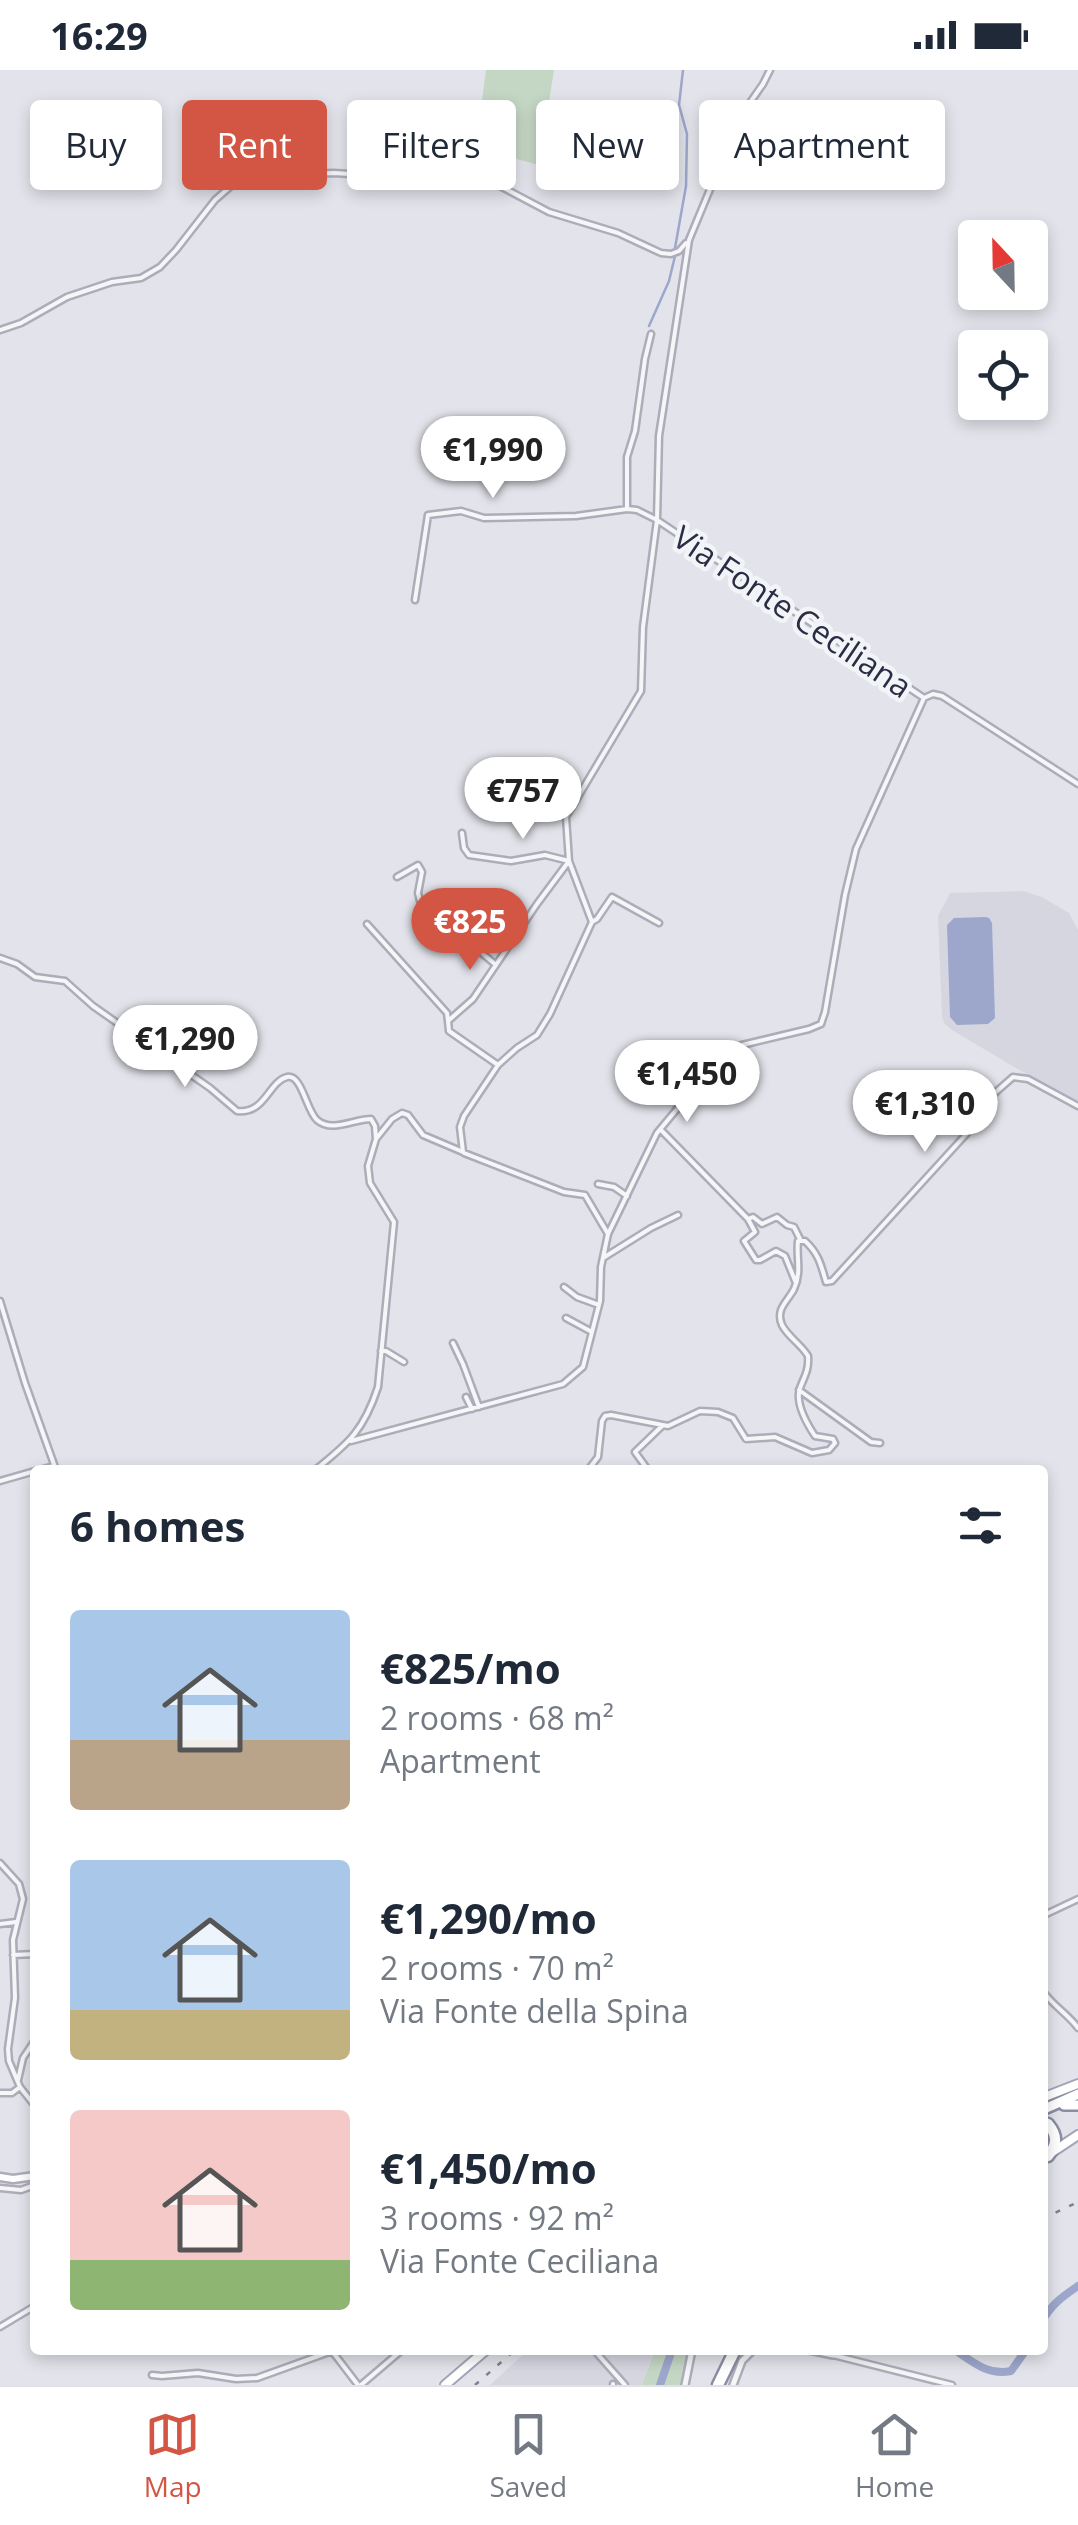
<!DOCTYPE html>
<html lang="en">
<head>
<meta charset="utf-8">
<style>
	body { margin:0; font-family:"Open Sans",sans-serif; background:#f6f6f7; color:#1f2937; height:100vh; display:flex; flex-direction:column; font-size:38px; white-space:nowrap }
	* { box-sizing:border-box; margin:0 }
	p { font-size:32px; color:#747a83 }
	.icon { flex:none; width:55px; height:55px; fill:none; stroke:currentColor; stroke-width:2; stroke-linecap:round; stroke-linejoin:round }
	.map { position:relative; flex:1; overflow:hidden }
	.drawer { position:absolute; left:30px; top:1395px; width:1018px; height:890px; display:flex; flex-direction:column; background:#fff; border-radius:10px; box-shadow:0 5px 15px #0003 }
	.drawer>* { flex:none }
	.top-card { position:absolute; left:30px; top:30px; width:1020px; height:90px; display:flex; gap:20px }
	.needle { width:65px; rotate:338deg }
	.tools { position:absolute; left:958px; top:150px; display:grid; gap:20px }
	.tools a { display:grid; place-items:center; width:90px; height:90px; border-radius:10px; background:#fff; box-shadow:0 5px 15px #0003; font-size:50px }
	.price { position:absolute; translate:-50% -85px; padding:0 22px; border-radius:35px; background:#fff; color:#222; font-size:32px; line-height:65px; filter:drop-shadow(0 2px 5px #0008) }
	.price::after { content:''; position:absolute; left:50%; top:60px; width:30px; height:22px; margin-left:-15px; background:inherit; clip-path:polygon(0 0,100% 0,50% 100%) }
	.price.on { background:#d35645; color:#fff }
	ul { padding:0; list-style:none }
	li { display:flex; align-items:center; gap:30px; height:250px; padding:0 40px }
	li span { display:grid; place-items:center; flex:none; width:280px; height:200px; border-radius:10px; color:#555 }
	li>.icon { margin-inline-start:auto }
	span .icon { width:120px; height:120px; fill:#fffc; stroke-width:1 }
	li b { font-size:42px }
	h2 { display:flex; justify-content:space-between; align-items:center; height:120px; padding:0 40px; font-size:42px }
	.tag { padding:0 35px; border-radius:10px; background:#fff; box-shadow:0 5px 15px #0003; font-size:35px; line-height:90px }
	.tag.on { background:#d35645; color:#fff }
	.status { display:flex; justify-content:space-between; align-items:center; height:70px; padding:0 50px; background:#fff; direction:ltr }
	.status svg { height:28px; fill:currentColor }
	.menu { display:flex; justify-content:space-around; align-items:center; height:140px; border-top:2px solid #e0e1e3; background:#fff; font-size:28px; color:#747a83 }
	.menu a { display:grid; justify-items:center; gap:5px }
	.menu .on { color:#d35645 }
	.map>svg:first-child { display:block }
</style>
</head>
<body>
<div class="status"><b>16:29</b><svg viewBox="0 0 49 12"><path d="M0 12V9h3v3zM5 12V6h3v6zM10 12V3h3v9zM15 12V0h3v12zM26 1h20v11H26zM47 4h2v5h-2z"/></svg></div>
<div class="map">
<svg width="1078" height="2315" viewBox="0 0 1078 2315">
	<rect width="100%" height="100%" fill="#e3e4eb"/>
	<path fill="#d5d6e0" d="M1023,821l19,6 27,16 9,17v175l-126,-75 -8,-7 -2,-6 -4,-101 12,-23z
		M528,2280h127l-13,35h-152z"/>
	<path fill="#c4d6c4" d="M486,0h68l-15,95 -26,-7 -4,28 -36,-16z
		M655,2280h32l-3,25 -4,10h-38z"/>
	<path fill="#9da7cc" d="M985,847l4,1 3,5 3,95 -7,6 -31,1 -7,-8 -3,-92 7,-7z"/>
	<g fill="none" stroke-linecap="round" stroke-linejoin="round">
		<path stroke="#9da7cc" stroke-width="2.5" d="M675,178l11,-62 1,-52 -8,-29 4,-35
			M649,256l20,-45 6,-25"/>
		<path stroke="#9da7cc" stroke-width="8" d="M1042,2251c10,-17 20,-24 36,-35
			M955,2280c18,12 33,26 56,21l15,-21
			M660,2315l12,-35"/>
		<defs>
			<path id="minor" d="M0,260l21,-7 46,-26 45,-15 29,-4 19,-11 16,-17 39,-50 16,-14 53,-11 50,-2 31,2 29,8 48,-8 39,1 68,36 69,21 43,20 10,1 8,-3 7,-8
				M627,439v-52l8,-26 10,-72 6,-25
				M415,530l13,-85 33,-4 23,7 92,-2 51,-7 10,1 20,10 267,178
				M924,628l9,-4 9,2 136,88
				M462,763l2,15 5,7 42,6 34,-6 24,6 -32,43 -64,95 -25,22 1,10 49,34
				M397,807l21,-12 4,7 -4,21 2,8 76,64
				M592,852l5,-3 15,-22 47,26
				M367,854l80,89 1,8
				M0,888l17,6 18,13 30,4 28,25 117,82 27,23c29,3 31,-29 50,-34 15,-3 19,33 30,43 15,13 37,-1 54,-1l4,7 1,13
				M661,1060l87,89
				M464,1083l100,39 21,3 23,39
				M598,1114l16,3 13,9
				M603,1188l48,-30 27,-13
				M796,1213l-11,-27 -9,-5 -16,9h-4l-12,-19 11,-9 -7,-13 5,-2 9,7 15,-7 10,8 7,2 6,12
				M564,1217l13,10 22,8
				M0,1231l25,82 31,87
				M566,1248l26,14
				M453,1273l10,21 16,43
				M381,1281h5l18,11
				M799,1320l72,52 9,1
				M466,1327l6,12
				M351,1371l212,-57 20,-17 17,-66 1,-34 7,-33 49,-101 40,-48 7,-17 12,-12 26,-11 67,-16 12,-5 4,-12 20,-117 11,-46 68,-151
				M39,1400l15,-4
				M315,1400c34,-27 49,-40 63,-83l16,-165 -24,-39 -2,-17 8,-27 16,-20 10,-6 6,2 15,20 40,17 -3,-25 4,-11 34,-51 19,-17 20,-13 13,-21 42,-92 -23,-61 -3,-44 75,-126 2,-64 14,-107 2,-84 30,-196 51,-123 23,-33 7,-14
				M588,1400l10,-13 4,-36 3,-5 6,-1 57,11 32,-15 18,1 15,6 13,21 29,-2 37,16 17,-3 6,-7 -2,-4 -18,-3c-8,-12 -20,-33 -15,-48 5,-13 9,-18 8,-32 -7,-12 -20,-19 -26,-31 -7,-16 6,-24 12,-36 8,-17 2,-32 4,-48h7c14,13 16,24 21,41l6,-1 138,-151 18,-31 25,-22 15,2 50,27
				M648,1400l-13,-18 27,-26
				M0,1411l35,-10
				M0,1793l19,21 4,15 -10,41 2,58 -7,51 1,12 11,26 -8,6h-12
				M1042,1846l36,-17
				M0,1854l16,-2
				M13,1885l22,-1
				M1042,1920c10,15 26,24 36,38
				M18,2010l5,-22 12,-18
				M20,2017l15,19
				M0,2118l21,2 14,-5
				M0,2257l35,-21
				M594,2280l31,35
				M332,2281l26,34
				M833,2285l119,30
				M152,2305l10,1 36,-3 38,6 21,-1 75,-27
				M361,2315l41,-35
				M613,2315v-1"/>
			<path id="tertiary" d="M809,2280l24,5 1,-5
				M685,2315l7,-35
				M733,2315l9,-24 11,-11"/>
			<path id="secondary" d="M0,2107l13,2 22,-3"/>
			<path id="primary" d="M1042,2028l36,-14
				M1042,2089l36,-24
				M445,2315l41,-35"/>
			<path id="trunk" d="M1064,2035h14
				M1042,2040l36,-16"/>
			<path id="motorway" d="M1042,2052l6,2c10,12 9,20 0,32
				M718,2315l17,-35"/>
		</defs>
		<use href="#minor" stroke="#acadb9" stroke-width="9"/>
		<use href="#tertiary" stroke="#acadb9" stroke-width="10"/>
		<use href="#secondary" stroke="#acadb9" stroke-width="11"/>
		<use href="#primary" stroke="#a2a5b8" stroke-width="12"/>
		<use href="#trunk" stroke="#8a8da3" stroke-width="14"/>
		<use href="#motorway" stroke="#8a8da3" stroke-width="15"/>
		<use href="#minor" stroke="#f6f6f9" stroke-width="4"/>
		<use href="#tertiary" stroke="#f6f6f9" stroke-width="5"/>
		<use href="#secondary" stroke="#fff" stroke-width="6"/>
		<use href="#primary" stroke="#fff" stroke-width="8"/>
		<use href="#trunk" stroke="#fff" stroke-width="9"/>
		<use href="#motorway" stroke="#fff" stroke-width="10"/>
		<path stroke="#7c7f96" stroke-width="2.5" stroke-dasharray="5 10" stroke-linecap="butt" d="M1042,2149l36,-17
			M475,2315l40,-35"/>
	</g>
	<g text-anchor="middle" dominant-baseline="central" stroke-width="9" stroke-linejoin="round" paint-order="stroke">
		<g font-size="32" fill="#2a2d44" stroke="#f3f4f8">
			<text transform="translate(793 541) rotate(34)">Via Fonte Ceciliana</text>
		</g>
	</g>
</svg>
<div class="tools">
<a><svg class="needle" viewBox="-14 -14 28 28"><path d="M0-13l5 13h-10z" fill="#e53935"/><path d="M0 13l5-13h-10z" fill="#747a83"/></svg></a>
<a><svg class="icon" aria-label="locate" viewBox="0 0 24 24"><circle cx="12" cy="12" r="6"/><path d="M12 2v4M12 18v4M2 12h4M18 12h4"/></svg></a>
</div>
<b class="price" style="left:493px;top:431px">€1,990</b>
<b class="price" style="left:523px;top:772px">€757</b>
<b class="price on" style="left:470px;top:903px">€825</b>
<b class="price" style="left:185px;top:1020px">€1,290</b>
<b class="price" style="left:687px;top:1055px">€1,450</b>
<b class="price" style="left:925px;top:1085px">€1,310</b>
<div class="top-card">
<a class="tag">Buy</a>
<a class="tag on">Rent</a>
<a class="tag">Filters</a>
<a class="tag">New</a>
<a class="tag">Apartment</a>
</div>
<section class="drawer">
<h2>6 homes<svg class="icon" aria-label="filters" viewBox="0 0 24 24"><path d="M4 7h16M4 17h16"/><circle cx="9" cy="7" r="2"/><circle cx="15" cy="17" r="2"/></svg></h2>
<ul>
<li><span style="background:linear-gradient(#a9c7e8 65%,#b9a48a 0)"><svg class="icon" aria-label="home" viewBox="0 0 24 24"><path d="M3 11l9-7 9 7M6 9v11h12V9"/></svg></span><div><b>€825/mo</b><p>2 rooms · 68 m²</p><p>Apartment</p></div></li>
<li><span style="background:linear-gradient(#a9c7e8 75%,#c2b280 0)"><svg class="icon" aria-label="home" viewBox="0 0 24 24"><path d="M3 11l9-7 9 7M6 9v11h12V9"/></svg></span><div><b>€1,290/mo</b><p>2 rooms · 70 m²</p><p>Via Fonte della Spina</p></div></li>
<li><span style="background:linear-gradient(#f6c9c9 75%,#8fb573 0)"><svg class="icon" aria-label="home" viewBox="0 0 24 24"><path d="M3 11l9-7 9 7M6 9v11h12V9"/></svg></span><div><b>€1,450/mo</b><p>3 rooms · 92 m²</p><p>Via Fonte Ceciliana</p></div></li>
</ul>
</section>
</div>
<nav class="menu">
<a class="on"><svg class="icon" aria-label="map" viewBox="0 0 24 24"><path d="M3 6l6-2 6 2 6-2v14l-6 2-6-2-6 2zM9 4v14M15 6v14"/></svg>Map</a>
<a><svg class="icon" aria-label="saved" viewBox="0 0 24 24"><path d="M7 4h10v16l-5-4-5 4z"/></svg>Saved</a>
<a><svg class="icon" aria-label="home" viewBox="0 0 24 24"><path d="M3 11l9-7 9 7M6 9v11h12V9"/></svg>Home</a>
</nav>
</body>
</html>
